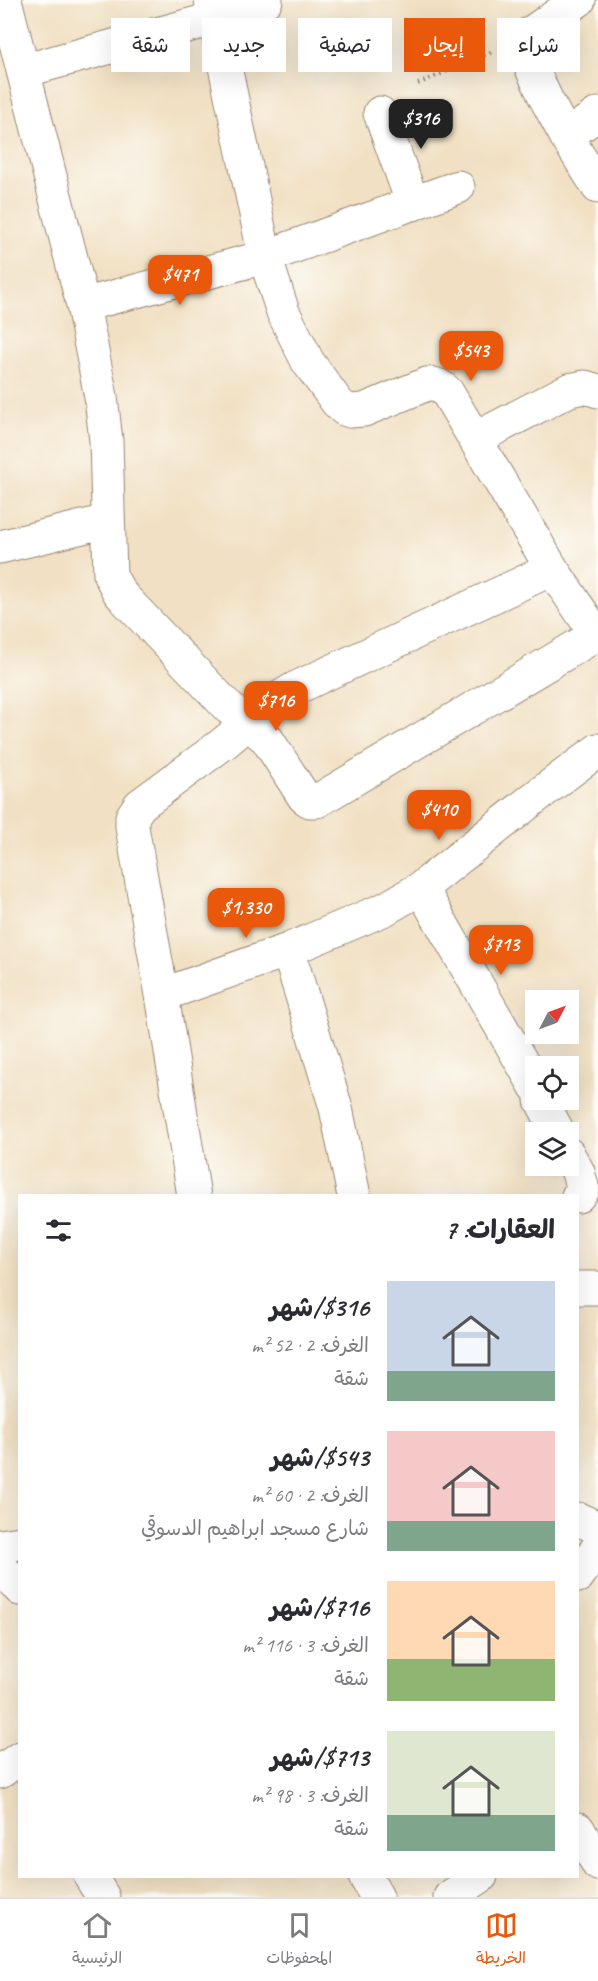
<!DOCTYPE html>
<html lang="ar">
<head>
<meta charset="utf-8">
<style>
	body { margin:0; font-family:Caveat,"Playpen Sans Arabic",sans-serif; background:#f2f2f3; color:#2b2b33; direction:rtl; height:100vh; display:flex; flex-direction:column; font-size:22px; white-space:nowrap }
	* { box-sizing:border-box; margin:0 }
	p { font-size:20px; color:#7c7c81 }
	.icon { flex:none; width:33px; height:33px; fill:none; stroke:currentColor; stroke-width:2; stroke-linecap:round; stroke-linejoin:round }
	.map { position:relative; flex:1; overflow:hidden; direction:ltr }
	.details { position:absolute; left:18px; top:1194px; width:561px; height:684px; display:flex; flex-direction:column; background:#fff; border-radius:0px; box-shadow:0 6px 24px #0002; direction:rtl }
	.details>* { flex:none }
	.guide { position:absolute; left:18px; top:18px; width:562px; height:54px; direction:rtl; display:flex; gap:12px }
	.needle { width:39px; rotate:49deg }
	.tools { position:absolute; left:525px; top:990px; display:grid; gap:12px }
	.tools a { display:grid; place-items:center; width:54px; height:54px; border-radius:0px; background:#fff; box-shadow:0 6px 24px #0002; font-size:30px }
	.price { position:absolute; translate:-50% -51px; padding:0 14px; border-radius:12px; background:#ea580c; color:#fff; font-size:20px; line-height:39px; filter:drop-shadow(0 2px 3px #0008) }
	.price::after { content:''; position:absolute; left:50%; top:36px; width:18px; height:14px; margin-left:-9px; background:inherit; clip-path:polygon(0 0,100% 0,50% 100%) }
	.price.active { background:#222; color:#fff }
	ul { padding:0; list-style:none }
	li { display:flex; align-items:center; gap:18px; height:150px; padding:0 24px }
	li span { display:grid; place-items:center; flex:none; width:168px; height:120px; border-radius:0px; color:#555 }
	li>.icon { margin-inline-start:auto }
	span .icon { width:72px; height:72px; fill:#fffc; stroke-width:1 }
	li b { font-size:26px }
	h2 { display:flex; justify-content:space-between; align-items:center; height:72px; padding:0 24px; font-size:26px }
	.chip { padding:0 21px; border-radius:0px; background:#fff; box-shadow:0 6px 24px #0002; font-size:21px; line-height:54px }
	.chip.active { background:#ea580c; color:#fff }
	.tab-bar { display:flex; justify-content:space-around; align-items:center; height:84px; border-top:2px solid #e1e1e2; background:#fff; font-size:16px; color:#7c7c81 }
	.tab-bar a { display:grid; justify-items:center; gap:3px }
	.tab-bar .active { color:#ea580c }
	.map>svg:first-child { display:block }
</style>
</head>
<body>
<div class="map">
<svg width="598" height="1897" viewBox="0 0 598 1897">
	<rect width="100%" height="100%" fill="#fdfcf7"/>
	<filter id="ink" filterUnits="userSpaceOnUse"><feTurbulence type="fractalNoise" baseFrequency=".0167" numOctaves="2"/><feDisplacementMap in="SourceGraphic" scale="12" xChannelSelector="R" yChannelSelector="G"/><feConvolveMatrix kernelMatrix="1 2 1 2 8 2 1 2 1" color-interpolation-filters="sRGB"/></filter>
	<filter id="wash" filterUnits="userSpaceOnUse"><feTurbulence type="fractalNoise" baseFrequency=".008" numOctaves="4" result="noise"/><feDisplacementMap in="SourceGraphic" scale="24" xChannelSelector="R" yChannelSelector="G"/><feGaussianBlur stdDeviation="1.35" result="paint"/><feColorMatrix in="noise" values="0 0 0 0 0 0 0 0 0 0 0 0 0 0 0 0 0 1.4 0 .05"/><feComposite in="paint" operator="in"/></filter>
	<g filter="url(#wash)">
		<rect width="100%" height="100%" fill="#f1e0c3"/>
	</g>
	<g filter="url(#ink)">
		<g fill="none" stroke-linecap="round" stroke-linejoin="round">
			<defs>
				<path id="minor" d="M5,0l78,305 18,92 5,44 4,134 9,17 6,7 104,109 38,31 37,58 6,4h7l279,-166
					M211,0l54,257 193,-70
					M579,0l-60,41 27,58 20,37 32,51
					M23,71l193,-53 50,-18
					M380,113l33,91
					M566,136l32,-22
					M83,305l182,-48 18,55 25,50 29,40 7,7 6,2 14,-1 63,-26c9,-1 14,2 20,8l105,177 46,68
					M475,439l94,-49 16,-3 13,4
					M0,547l107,-26
					M421,888l115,199
					M288,950l97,-41 36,-21 112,-89 65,-49
					M162,995l-30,-168v-10l8,-12 84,-62 50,-42 22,-13 256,-119
					M541,1100l17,32
					M568,1154l10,18 5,18 -5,6
					M194,1196l-32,-201 126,-45 48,158 18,88
					M578,1288h20
					M578,1519l20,9
					M0,1546l20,-3
					M0,1566l20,23
					M578,1576l20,-29
					M0,1772l20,-14
					M578,1829l20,35
					M90,1876l13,21
					M365,1876l12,21
					M450,1897l31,-21"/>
			</defs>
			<use href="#minor" stroke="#968570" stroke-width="35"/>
			<path stroke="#968570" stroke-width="4" stroke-dasharray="1.5 4.5" stroke-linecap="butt" d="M418,84l74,-32"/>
			<use href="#minor" stroke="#fff" stroke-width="33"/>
		</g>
	</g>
</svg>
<div class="tools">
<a><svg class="needle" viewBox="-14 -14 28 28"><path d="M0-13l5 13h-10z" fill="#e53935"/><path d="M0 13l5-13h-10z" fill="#7c7c81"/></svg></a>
<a><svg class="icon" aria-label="locate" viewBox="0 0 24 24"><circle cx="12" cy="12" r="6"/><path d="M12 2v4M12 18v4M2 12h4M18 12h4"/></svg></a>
<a><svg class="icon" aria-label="layers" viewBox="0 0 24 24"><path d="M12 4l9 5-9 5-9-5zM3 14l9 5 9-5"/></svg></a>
</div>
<b class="price active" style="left:421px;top:150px">$316</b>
<b class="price" style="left:180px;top:306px">$471</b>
<b class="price" style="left:471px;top:382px">$543</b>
<b class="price" style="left:276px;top:732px">$716</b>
<b class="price" style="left:439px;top:841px">$410</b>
<b class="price" style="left:246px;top:939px">$1,330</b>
<b class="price" style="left:501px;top:976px">$713</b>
<div class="guide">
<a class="chip">شراء</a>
<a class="chip active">إيجار</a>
<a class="chip">تصفية</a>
<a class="chip">جديد</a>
<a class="chip">شقة</a>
</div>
<section class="details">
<h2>العقارات: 7<svg class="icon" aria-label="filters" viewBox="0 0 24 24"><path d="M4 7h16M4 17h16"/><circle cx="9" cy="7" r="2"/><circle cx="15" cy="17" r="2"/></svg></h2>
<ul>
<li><span style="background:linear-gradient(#c9d6e8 75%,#7fa58c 0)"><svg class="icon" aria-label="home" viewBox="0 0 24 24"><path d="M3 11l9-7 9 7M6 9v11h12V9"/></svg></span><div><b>$316/شهر</b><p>الغرف: 2 · 52 m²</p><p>شقة</p></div></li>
<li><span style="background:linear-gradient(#f6c9c9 75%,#7fa58c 0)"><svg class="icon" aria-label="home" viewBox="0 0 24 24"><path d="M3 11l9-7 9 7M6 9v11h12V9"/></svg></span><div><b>$543/شهر</b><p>الغرف: 2 · 60 m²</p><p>شارع مسجد ابراهيم الدسوقي</p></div></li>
<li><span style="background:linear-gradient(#ffd9b3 65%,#8fb573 0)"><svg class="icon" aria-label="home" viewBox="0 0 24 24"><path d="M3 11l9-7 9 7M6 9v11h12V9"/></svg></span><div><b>$716/شهر</b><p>الغرف: 3 · 116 m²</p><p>شقة</p></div></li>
<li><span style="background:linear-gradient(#dfe7d0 70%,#7fa58c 0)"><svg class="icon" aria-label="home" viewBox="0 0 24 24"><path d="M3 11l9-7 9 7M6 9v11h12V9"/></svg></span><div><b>$713/شهر</b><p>الغرف: 3 · 98 m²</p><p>شقة</p></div></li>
</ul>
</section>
</div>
<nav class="tab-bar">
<a class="active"><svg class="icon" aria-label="map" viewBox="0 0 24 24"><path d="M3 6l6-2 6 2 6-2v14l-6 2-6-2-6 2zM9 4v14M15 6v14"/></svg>الخريطة</a>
<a><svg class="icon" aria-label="saved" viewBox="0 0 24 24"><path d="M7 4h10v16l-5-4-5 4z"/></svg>المحفوظات</a>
<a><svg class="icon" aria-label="home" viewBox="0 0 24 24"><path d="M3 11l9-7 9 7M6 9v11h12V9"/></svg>الرئيسية</a>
</nav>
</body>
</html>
